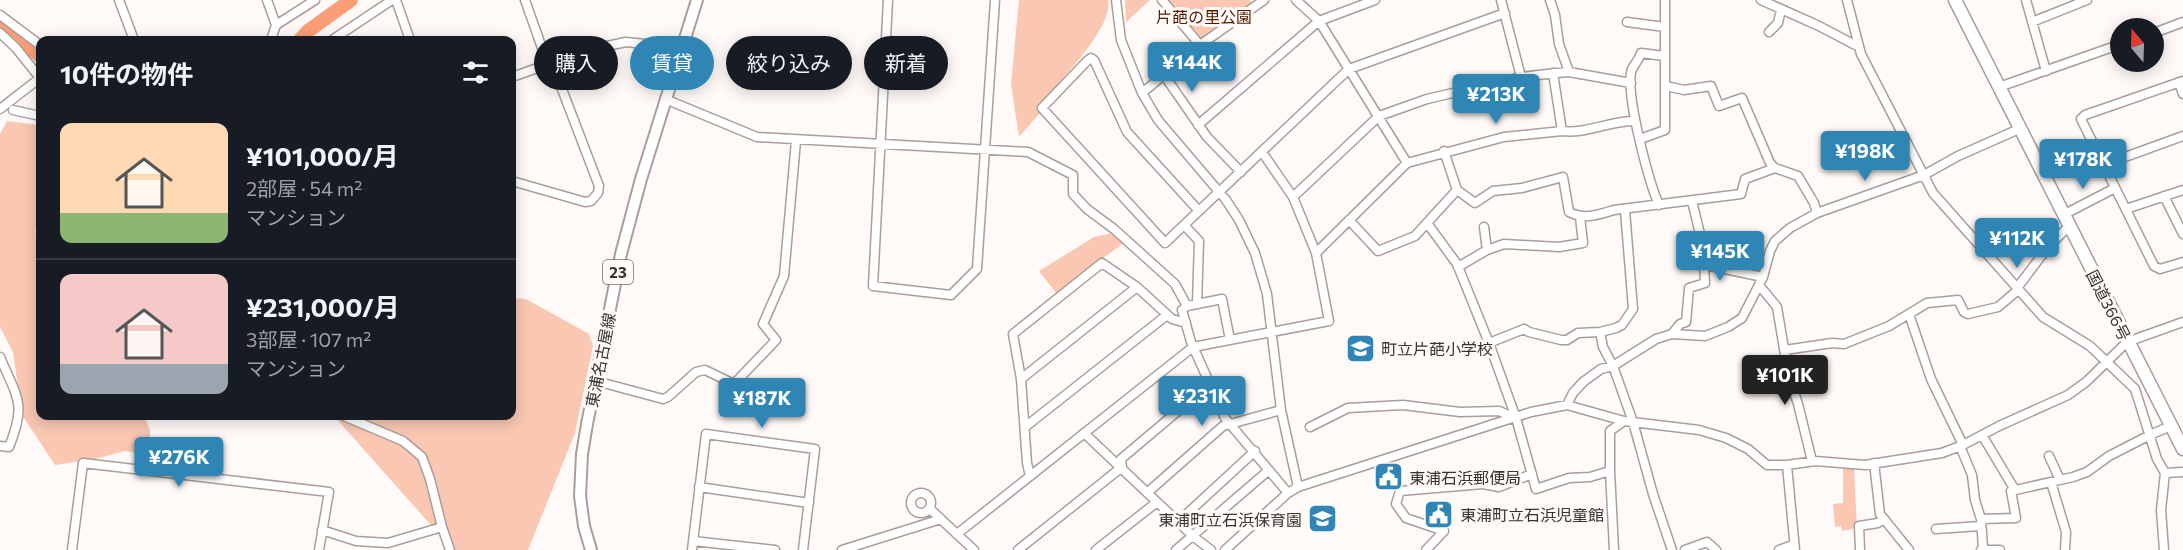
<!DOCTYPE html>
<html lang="ja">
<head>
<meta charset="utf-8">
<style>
	body { margin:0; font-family:Commissioner,"Noto Sans JP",sans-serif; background:#242831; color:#f1f3f6; height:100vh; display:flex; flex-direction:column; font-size:22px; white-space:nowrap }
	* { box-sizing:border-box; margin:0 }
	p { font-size:20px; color:#9ea1a6 }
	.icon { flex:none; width:33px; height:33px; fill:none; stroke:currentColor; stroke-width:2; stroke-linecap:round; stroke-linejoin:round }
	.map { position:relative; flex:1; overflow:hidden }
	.details { position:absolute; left:36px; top:36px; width:480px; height:384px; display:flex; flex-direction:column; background:#171b24; border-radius:12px; box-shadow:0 3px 15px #0003 }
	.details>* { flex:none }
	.hud { position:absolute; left:534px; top:36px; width:570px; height:54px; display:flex; gap:12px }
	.needle { width:39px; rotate:341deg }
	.fabs { position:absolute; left:2110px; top:18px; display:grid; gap:12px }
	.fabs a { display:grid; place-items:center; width:54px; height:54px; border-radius:50%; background:#171b24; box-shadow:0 3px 15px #0003; font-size:30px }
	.price { position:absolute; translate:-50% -51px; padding:0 14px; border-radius:6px; background:#2f86b5; color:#fff; font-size:20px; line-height:39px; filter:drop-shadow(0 2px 3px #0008) }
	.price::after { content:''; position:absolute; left:50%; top:36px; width:18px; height:14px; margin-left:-9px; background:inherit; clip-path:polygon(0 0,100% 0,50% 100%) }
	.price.on { background:#222; color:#fff }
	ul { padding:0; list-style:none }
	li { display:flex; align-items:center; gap:18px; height:150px; padding:0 24px }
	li+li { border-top:2px solid #363941 }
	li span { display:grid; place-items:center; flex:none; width:168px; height:120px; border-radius:12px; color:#555 }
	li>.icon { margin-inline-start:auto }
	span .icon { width:72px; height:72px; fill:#fffc; stroke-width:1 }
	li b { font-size:26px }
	h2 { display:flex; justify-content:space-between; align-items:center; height:72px; padding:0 24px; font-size:26px }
	.pill { padding:0 21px; border-radius:27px; background:#171b24; box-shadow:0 3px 15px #0003; font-size:21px; line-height:54px }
	.pill.on { background:#2f86b5; color:#fff }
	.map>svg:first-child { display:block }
</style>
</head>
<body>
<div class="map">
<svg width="2183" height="550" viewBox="0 0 2183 550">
	<rect width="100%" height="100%" fill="#fffaf8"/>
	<path fill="#f9c7b2" d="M1019,0h89c7,27 -53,86 -71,107l3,6 -21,24 -8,-53z
		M1125,0h25l-24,22z
		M1167,0h82l5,3 -52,36z
		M7,121l33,4v94l-5,12 5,19v166h104l6,14v22l-9,2 -16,-3 -30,8 -40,6 -33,-50 -9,-63 -13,-25v-193z
		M1113,233l12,9 -69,51 -17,-22 55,-34z
		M512,298l14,1 63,35 4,12 -18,87 -47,117h-75l-119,-134h178z
		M1843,466l11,1 3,61 -15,3 -1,-5 -6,1 -2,-23 10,-1z"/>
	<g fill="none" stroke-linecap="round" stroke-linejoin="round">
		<path stroke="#fb9e77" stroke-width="14" d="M0,21l40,35
			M300,40l8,-9 43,-31"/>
		<defs>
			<path id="minor" d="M119,0l15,40
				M267,0l9,25 -5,15
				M396,0l14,40
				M525,0l23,65
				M888,0l-15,286 78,9 26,-26 18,-269
				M1116,0l5,40 21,53 16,27 68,80 13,20 16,33 12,41 14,116 17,77
				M1162,0l38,45
				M1296,0l23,21 88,142
				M1501,0l20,77
				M1550,0l5,15 4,29 10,28
				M1761,0l58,26 40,21
				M1847,0l14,54 72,139 110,124 47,29 45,43 22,70 8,14 -4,37 3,40
				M2026,0l20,71
				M0,15l40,30
				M1627,22l38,5
				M2032,22l55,-22
				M276,25l39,-25
				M1769,32l9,-9 3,-13
				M0,33l16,15 24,30
				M2154,33l29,-11
				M332,40l60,-40
				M1164,75l43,62 34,35
				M512,77l76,-27 38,-8 19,2 33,14
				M2183,81l-98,34 -4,4 73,147 6,3 23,-7
				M2179,82l4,12
				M1666,86l18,4 27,-4 8,20 23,-8 28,65 5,5 23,8 16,27 3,10
				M1999,87l122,-43
				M1142,93l58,-48 64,-45
				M665,99l92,38 271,15 45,23v19l14,15 27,20 61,55 12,22
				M0,109l40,-31
				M13,110l27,6
				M1198,125l121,-104 56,-21
				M1562,131c24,3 48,-10 72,-10
				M1640,139l25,-9c0,-44 0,-86 0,-130
				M2103,165l80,-29
				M512,181l73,21 6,-1 7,-8 1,-7 -47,-123
				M1457,190l18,13 18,-12 29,-3 41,-11 6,35c16,8 28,3 45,-2l127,-16 4,-15 30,-11
				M2164,196l19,38
				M1293,197l86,-81 48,-17 94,-22 35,-4 13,-1 62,11
				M1692,201l8,33v28
				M1659,205c-10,-23 -35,-114 -27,-136 3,-5 7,-10 9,-16l23,3
				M2126,209l57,-19
				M1199,211l-72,-79 -33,-72 -3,-2 -4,3 -45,47 123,135 184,-174 156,-56
				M2063,215l52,-27
				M1349,220l29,31 37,-15 42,-46 -13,-39
				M1427,223l30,41 32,79 27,75 20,71 33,-11 21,-1 20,-6
				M1184,225l15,16 -2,63
				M1484,227l3,23
				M1316,253l91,-90 97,-26 58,-6 -9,-58
				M1684,259l14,2 8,4 57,12
				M1458,267l29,-17 17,-6 55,3 24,-4 -3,-26
				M1759,285l18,22 11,66 10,31 14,57
				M2017,288l31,-41 21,-21
				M1909,314l22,65 32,66
				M1600,332l3,15 10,19 20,56 20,72 19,56
				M1672,334l8,-10 6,-2 3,-34 16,-5 -1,-19
				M1230,340l-8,-41 -35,7 -5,4 9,32 34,76 63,75
				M1489,343l35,-14 5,3 32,8h6l11,-7 22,-1 16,-4 6,-3 11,-16 -8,-99
				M1785,350l47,-7 12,1 45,-18 38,-23 31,-3 6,12 4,2 30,-7 20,-17
				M0,357c17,41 27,46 9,90l-9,-1
				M1021,379l116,-92
				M596,381l67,18 5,-2 28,-25 9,-2 29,14 42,-44 -13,-16 21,-48 12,-135
				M1567,405l6,-12 10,-11 18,-13 12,-3 43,-27 16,-5 33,2 23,-9 14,-9 21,-41 7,-26 5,-10 15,-13 27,-15 107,-38 34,-19 61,-27
				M344,416l59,25 19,16 8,22 12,48 8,23
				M1025,427l142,-112
				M1310,427l38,-19 55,-3 57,7 39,-1 16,7
				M1084,433l110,104 17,13
				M1982,435l33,55
				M1960,446l12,29 3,25 6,19 2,30
				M2049,456l11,24
				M1874,463l6,51 29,36
				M1787,465l8,85
				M2165,473l18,-1
				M1030,476l-3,-13 -6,-84 -8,-45 89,-71 35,24 35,32 14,4
				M2051,482l15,50 -1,18
				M699,487l110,16
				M1148,492l75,-66 58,-16
				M911 503a10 10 0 1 1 20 0a10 10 0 1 1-20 0Z
				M930,509l44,41
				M1981,519l35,-1 -5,-27 62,-14 14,-5 22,-16 43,-22 19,-8
				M1178,522l77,-71
				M1936,529l45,-3
				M322,530l34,11 32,2 54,-16
				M957,534l236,-187 136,-26 -13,-68 -23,-56 -31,-45
				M693,541l82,9
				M72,550l11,-87 246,29 -10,58
				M692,550l14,-116 109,15 -12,101
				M842,550l99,-31
				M1018,550l104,-83 -1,-8 89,-75
				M1096,550l61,-48
				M1176,550l93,-80
				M1225,550l63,-57 10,-6 233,-75 36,-7 57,16 75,9 27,8 22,11 19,16h20l28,-4 50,4 77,-12 21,-8 36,-19 69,-31 18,-13 41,-40 56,-20
				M1426,550l18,-19 -38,-13 -10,-14 4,-13 83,-7 16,3 33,-13
				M1614,550l-4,-79v-40l14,-10
				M1685,550l22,-8 9,8
				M1779,550l14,-5
				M1860,550l-1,-24 19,-3 6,-4
				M1981,550h19"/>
			<path id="major" d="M591,550l-7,-24 -4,-30 2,-42 5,-30 34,-170 20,-75 56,-179"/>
			<path id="highway" d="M1955,0l228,449"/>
		</defs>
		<use href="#minor" stroke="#a99e99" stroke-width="11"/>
		<use href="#major" stroke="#a99e99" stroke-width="14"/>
		<use href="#highway" stroke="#a99e99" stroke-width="15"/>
		<use href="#minor" stroke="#fff" stroke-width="8"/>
		<use href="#major" stroke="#fff" stroke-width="10"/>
		<use href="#highway" stroke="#fff" stroke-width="12"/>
	</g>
	<defs>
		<symbol id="school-square" viewBox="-11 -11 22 22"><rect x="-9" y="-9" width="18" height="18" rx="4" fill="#2f86b5" stroke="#fffaf8"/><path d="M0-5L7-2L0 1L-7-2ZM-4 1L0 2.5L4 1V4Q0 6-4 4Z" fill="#fff"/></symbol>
		<symbol id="civic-square" viewBox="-11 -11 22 22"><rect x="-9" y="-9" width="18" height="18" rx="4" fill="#2f86b5" stroke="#fffaf8"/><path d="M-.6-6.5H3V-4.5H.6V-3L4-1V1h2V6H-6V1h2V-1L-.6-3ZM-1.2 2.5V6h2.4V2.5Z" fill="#fff"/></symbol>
	</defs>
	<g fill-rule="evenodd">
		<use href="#school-square" x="1344" y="332" width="33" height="33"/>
		<use href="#civic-square" x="1372" y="460" width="33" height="33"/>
		<use href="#civic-square" x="1422" y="498" width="33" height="33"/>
		<use href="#school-square" x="1306" y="502" width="33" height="33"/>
	</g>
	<g text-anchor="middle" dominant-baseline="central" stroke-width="6" stroke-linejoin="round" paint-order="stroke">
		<rect fill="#fffaf8" stroke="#746f6d" stroke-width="1.5" x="603" y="260" width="30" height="24" rx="4.5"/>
		<g font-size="15" font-weight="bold" fill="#393432">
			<text x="618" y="272">23</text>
		</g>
		<g font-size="16" fill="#551d00" stroke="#fffaf8">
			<text x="1204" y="16">片葩の里公園</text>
		</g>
		<g font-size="16" fill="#393432" stroke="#fffaf8">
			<text transform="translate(2109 305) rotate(63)">国道366号</text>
			<text transform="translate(600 360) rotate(-79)">東浦名古屋線</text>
		</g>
		<g font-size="16" fill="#393432" stroke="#fffaf8" text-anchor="start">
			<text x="1381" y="348">町立片葩小学校</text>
			<text x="1409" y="477">東浦石浜郵便局</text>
			<text x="1460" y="514">東浦町立石浜児童館</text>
			<text x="1302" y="519" text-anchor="end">東浦町立石浜保育園</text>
		</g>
	</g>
</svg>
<div class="fabs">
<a><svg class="needle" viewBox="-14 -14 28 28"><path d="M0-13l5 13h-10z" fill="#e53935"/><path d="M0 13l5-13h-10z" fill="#9ea1a6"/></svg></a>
</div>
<b class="price" style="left:1192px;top:93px">¥144K</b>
<b class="price" style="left:1496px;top:125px">¥213K</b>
<b class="price" style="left:1865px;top:182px">¥198K</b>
<b class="price" style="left:2083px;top:190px">¥178K</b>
<b class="price" style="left:2017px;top:269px">¥112K</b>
<b class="price" style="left:1720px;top:282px">¥145K</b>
<b class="price on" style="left:1785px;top:406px">¥101K</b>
<b class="price" style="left:1202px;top:427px">¥231K</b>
<b class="price" style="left:762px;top:429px">¥187K</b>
<b class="price" style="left:179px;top:488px">¥276K</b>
<div class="hud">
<a class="pill">購入</a>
<a class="pill on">賃貸</a>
<a class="pill">絞り込み</a>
<a class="pill">新着</a>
</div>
<section class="details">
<h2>10件の物件<svg class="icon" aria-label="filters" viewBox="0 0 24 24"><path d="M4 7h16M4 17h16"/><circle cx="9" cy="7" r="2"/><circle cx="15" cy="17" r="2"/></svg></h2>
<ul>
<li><span style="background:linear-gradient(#ffd9b3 75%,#8fb573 0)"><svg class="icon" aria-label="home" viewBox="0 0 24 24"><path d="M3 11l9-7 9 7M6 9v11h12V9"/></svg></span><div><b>¥101,000/月</b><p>2部屋 · 54 m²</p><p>マンション</p></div></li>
<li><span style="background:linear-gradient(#f6c9c9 75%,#9aa5b1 0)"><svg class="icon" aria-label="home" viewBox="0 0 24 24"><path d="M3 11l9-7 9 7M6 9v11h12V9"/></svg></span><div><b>¥231,000/月</b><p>3部屋 · 107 m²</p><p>マンション</p></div></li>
</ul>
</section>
</div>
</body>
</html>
